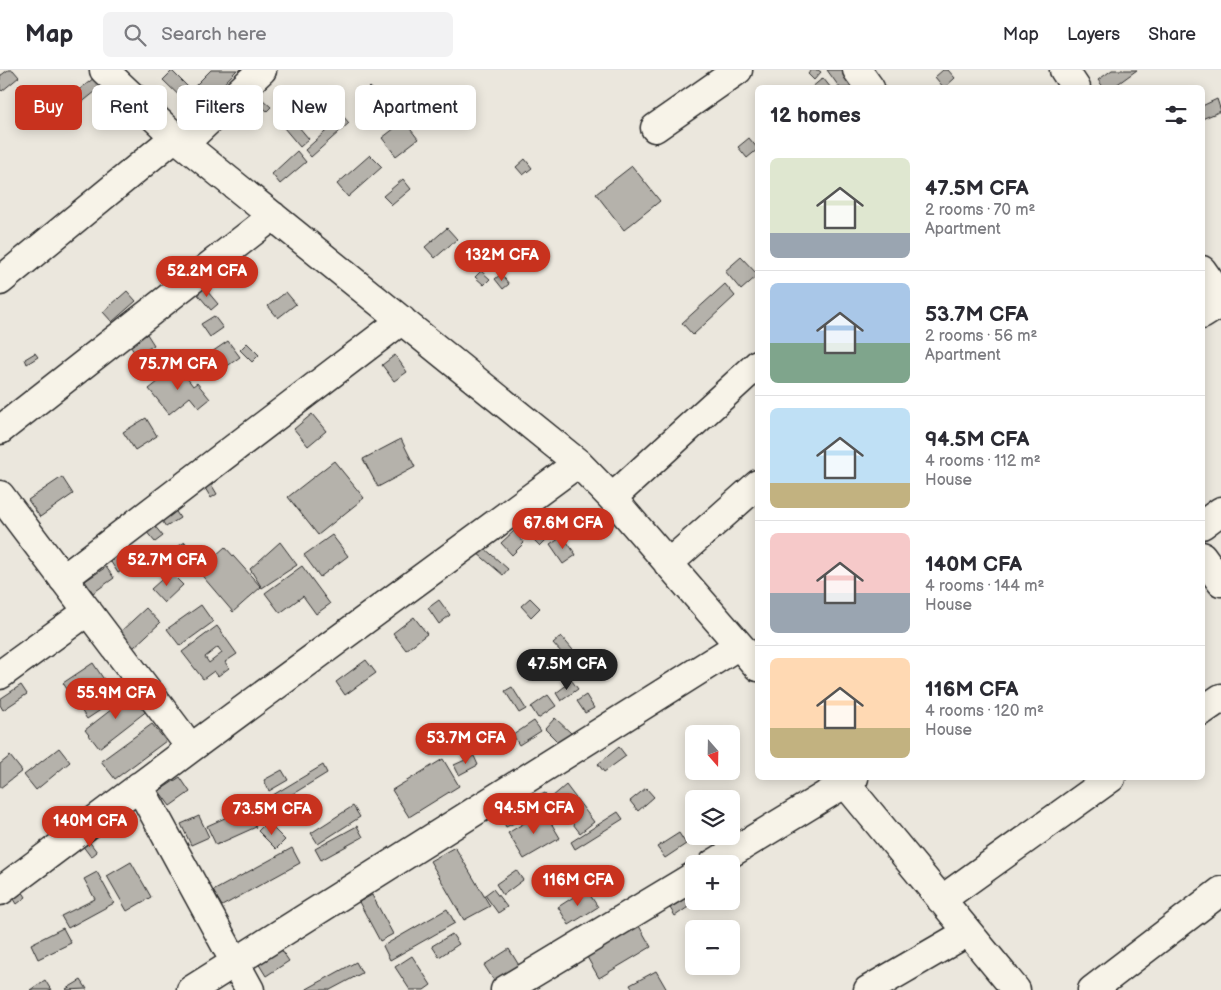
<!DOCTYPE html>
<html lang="en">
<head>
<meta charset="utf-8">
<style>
	body { margin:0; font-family:"Balsamiq Sans",sans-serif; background:#f2f2f3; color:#2b2b33; height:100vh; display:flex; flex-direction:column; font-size:19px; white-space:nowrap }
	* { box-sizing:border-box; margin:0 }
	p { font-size:16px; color:#7c7c81 }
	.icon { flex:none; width:28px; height:28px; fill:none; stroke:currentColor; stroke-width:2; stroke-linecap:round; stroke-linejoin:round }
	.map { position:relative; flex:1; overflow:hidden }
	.sheet { position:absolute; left:755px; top:15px; width:450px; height:695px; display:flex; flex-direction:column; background:#fff; border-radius:8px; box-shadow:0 2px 12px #0003 }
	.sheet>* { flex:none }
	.hud { position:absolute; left:15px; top:15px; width:475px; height:45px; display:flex; gap:10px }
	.needle { width:32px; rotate:160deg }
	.tools { position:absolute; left:685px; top:655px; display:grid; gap:10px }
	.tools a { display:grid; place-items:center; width:55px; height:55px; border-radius:8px; background:#fff; box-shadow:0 2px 12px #0003; font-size:25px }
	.price { position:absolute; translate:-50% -42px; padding:0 11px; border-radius:18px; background:#c8321e; color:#fff; font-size:16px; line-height:32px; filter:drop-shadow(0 1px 2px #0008) }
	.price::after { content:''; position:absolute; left:50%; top:30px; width:15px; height:11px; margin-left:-8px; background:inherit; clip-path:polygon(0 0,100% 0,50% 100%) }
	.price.active { background:#222; color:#fff }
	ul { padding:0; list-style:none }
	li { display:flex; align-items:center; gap:15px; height:125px; padding:0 15px }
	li+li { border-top:1px solid #e1e1e2 }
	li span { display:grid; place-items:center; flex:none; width:140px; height:100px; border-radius:8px; color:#555 }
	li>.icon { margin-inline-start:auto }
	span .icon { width:60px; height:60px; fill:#fffc; stroke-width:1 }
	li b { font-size:21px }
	h2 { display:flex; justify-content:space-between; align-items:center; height:60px; padding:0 15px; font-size:21px }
	.pill { padding:0 18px; border-radius:8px; background:#fff; box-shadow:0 2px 12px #0003; font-size:18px; line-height:45px }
	.pill.active { background:#c8321e; color:#fff }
	header { display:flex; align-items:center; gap:30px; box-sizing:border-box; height:70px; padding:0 25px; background:#fff; border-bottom:1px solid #e1e1e2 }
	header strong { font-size:24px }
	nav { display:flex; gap:28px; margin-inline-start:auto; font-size:18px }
	.search { width:350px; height:45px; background:#f2f2f3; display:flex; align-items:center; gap:12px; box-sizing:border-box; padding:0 18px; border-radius:8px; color:#7c7c81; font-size:19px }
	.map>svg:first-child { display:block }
</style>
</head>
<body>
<header>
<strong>Map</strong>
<div class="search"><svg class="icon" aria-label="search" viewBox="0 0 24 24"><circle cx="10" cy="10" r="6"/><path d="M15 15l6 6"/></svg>Search here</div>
<nav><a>Map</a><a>Layers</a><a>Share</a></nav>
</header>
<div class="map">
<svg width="1221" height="920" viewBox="0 0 1221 920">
	<rect width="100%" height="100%" fill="#ebe7dd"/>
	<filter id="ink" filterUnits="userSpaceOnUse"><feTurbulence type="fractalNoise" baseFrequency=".02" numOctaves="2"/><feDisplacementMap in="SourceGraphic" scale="10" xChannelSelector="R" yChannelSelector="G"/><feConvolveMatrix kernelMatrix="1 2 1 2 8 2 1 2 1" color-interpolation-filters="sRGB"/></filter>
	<g filter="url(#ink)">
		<path fill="#b5b2ab" stroke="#2b2b2b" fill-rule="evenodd" d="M8,0h5l6,7 -17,14 -2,-2v-13z
			M211,0h26l-41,42 -33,-32 9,-9 19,19z
			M811,0h7l3,2 -7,8 -6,-6z
			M827,0h16l14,18h-17z
			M943,0h5l7,8 -11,10 -9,-11z
			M1112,0h25l-25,18h-8l-6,-8z
			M94,8l7,9 -37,30 -8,-9z
			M823,8l8,10h-20z
			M370,17l11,10 -7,7 -11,-10z
			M262,29l9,8 -4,4 -9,-8z
			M332,29l9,9 -20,17 -8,-9z
			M1217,29l4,12 -19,8v-13z
			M343,46l6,7 -38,34 -6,-7z
			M293,50l16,19 -9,8 -16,-19z
			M404,51l14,18 -22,17 -14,-18z
			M749,68l9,11 -11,9 -9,-11z
			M297,81l9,11 -26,22 -8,-10z
			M370,85l12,12 -34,30 -11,-13z
			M525,89l7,9 -9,7 -7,-8z
			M632,96l28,35 -36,29 -28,-36z
			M403,109l8,10 -19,16 -9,-9z
			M447,158l10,11 -22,19 -10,-11z
			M741,187l17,18 -17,15 -16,-19z
			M481,201l9,8 -6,6 -9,-8z
			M501,204l8,10 -6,5 -8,-10z
			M725,214l10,12 -42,39 -11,-12z
			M202,215l16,19 -7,6 -16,-19z
			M127,221l9,10 -24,21 -9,-10z
			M286,222l10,12 -18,14 -10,-12z
			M214,246l9,12 -13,9 -9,-13z
			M147,264l7,11 -17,11 -7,-10z
			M228,271l12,16 -28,20 -12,-17z
			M247,273l12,12 -7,7 -12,-12z
			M35,283l3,4 -11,7 -2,-5z
			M395,285l12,17 -13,9 -12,-16z
			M178,296l15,20 4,-3 13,16 -11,9 -9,-11 -21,17 -20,-25z
			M312,344l14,17 -18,15 -14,-17z
			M146,348l11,18 -22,14 -12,-18z
			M401,369l14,28 -37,20 -15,-28z
			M334,391l30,37 -46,37 -30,-38z
			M62,407l11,17 -33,23 -12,-17z
			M211,414l6,10 -6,4 -6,-10z
			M175,440l5,8 -14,9 -5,-8z
			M547,450l10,9 -17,17 -9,-9z
			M153,454l10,12 -8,6 -10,-12z
			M514,461l10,12 -12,12 -11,-12z
			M332,465l16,21 -28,21 -16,-22z
			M563,466l13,19 -13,9 -13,-19z
			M185,472l6,10 -20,13 -6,-10z
			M280,472l17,23 -35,23 -12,-19z
			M225,477l36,40 -28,25 -35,-41z
			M483,477l25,22 -5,6 -26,-22z
			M121,482l8,14 -11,7 -9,-14z
			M302,496l28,38 -14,10 -13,-18 -23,17 -15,-20z
			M106,497l8,11 -21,15 -8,-12z
			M170,502l13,13 -19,18 -13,-14z
			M530,528l10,10 -9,9 -10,-11z
			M439,530l11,15 -11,9 -11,-16z
			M201,535l12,17 -33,24 -13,-17z
			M146,538l14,15 -27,25 -14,-15z
			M414,547l13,17 -21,16 -13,-17z
			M217,556l20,28 -12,8 4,6 -11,8 -4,-5 -11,8 -21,-27zM218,577l4,6 -13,10 -4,-6z
			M561,566l17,20 -8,6 -17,-19z
			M366,590l10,13 -31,22 -9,-13z
			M93,593l24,36 -30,20 -24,-36z
			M572,611l6,8 -17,12 -5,-8z
			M21,615l6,9 -24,16 -3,-5v-6z
			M512,617l14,22 -7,4 -14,-22z
			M134,622l14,18 -49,38 -14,-18z
			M548,625l8,11 -18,12 -7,-11z
			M586,625l8,13 -9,5 -8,-12z
			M555,648l16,15 -11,11 -15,-15z
			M534,651l7,10 -22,14 -6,-10z
			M152,654l14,17 -51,38 -14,-18z
			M497,657l8,14 -10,6 -8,-14z
			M619,677l7,9 -22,16 -6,-8z
			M59,678l11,14 -34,28 -12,-15z
			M10,686l12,15 -22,17v-24z
			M474,686l4,9 -19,10 -5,-10z
			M443,689l16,27 -50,31 -17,-27z
			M323,695l4,8 -49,30 -5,-8z
			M282,700l6,10 -19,11 -5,-11z
			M180,707l10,15 -20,14 -11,-15z
			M566,715l28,37 -14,11 -28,-36z
			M646,718l8,9 -16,14 -8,-10z
			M545,723l6,12 -45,22 -6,-12z
			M353,736l7,11 -42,27 -7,-11z
			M247,738l9,19 -40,18 -9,-19z
			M544,741l16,27 -36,21 -16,-26z
			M618,742l5,7 -48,30 -4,-7z
			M199,746l10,21 -18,8 -10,-21z
			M267,752l18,18 -9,9 -18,-18z
			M357,756l6,11 -42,23 -6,-11z
			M679,763l7,11 -21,14 -8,-11z
			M88,770l9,12 -6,5 -9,-12z
			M455,777l35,59 -26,14 -34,-59z
			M292,778l8,15 -78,43 -9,-15z
			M131,792l20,35 -24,14 -20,-35z
			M516,800l7,10 -20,15 -7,-11z
			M97,802l17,31 -46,25 -7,-12 34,-17 -11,-20z
			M20,818l6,9 -9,7 -6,-10z
			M493,819l14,18 -9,6 -13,-18z
			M586,819l12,18 -29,18 -11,-18z
			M694,823v8h3l-22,15 -5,-8z
			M372,825l21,39 -13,7 -21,-39z
			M447,839l8,14 -65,37 -7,-14z
			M639,856l12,21 -52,31 -12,-21z
			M63,858l8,15 -33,16 -7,-15z
			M452,864l7,10 -20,13 -7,-11z
			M280,878l9,13 -23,15 -8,-13z
			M509,879l11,18 -25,15 -11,-17z
			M412,886l19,29 -7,5h-14l-15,-23z
			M356,892l6,11 -32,17h-25z
			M656,901l11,19h-34l-3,-5z
			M45,910l6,10h-21z
			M81,910l6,9 -20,1 -1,-1z"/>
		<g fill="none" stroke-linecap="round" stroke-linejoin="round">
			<defs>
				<path id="minor" d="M104,0l71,67 403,326 34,35 146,169
					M857,0l13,18
					M1064,0l12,18
					M655,58l83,-58
					M184,74l78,-74
					M1202,200l19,27
					M0,211l175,-144
					M1202,245l19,-12
					M0,360l273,-214
					M0,425l191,253
					M612,428l146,-134
					M1202,455l19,-14
					M1202,486l19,26
					M668,494l90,-80
					M63,509l339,-259
					M0,605l88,-64
					M1202,641l19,-13
					M841,708l175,212
					M139,716l111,204
					M713,794l141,-86
					M0,821l191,-143 387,-285
					M941,830l170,-122
					M191,920l548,-345
					M505,920l189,-114
					M868,920l100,-58
					M1092,920l129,-99"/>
			</defs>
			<use href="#minor" stroke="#2b2b2b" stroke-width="31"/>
			<use href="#minor" stroke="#f7f3e8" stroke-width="28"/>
		</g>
	</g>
</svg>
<div class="tools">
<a><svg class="needle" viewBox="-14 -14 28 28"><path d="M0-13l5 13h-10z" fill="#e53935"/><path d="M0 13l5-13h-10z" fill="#7c7c81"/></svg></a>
<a><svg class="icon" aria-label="layers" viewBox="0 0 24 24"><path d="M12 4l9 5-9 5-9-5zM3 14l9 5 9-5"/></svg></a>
<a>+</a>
<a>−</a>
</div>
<b class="price" style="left:502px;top:212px">132M CFA</b>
<b class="price" style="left:207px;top:228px">52.2M CFA</b>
<b class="price" style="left:178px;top:321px">75.7M CFA</b>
<b class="price" style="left:563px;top:480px">67.6M CFA</b>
<b class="price" style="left:167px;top:517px">52.7M CFA</b>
<b class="price active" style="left:567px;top:621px">47.5M CFA</b>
<b class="price" style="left:116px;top:650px">55.9M CFA</b>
<b class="price" style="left:466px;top:695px">53.7M CFA</b>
<b class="price" style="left:534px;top:765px">94.5M CFA</b>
<b class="price" style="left:272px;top:766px">73.5M CFA</b>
<b class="price" style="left:90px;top:778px">140M CFA</b>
<b class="price" style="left:578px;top:837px">116M CFA</b>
<div class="hud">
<a class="pill active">Buy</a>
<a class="pill">Rent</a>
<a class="pill">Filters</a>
<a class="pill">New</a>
<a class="pill">Apartment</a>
</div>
<section class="sheet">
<h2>12 homes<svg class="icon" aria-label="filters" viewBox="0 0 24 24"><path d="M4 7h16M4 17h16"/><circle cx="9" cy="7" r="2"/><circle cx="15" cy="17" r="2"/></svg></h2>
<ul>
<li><span style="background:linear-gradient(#dfe7d0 75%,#9aa5b1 0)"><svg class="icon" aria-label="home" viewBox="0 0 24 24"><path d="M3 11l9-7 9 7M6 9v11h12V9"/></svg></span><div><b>47.5M CFA</b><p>2 rooms · 70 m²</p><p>Apartment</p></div></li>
<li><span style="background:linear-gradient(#a9c7e8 60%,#7fa58c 0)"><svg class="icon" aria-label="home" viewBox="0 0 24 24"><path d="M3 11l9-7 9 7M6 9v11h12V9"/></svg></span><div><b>53.7M CFA</b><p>2 rooms · 56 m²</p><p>Apartment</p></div></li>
<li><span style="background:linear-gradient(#bfe0f5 75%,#c2b280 0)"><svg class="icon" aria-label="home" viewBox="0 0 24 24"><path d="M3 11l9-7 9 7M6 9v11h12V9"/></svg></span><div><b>94.5M CFA</b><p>4 rooms · 112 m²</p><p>House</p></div></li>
<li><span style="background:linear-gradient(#f6c9c9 60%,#9aa5b1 0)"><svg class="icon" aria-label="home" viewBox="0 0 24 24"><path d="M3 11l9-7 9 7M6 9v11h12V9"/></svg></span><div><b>140M CFA</b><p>4 rooms · 144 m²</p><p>House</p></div></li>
<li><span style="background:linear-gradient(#ffd9b3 70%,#c2b280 0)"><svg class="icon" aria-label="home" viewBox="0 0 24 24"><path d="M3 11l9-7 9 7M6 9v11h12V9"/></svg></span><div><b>116M CFA</b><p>4 rooms · 120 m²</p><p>House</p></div></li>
</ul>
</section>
</div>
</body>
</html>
